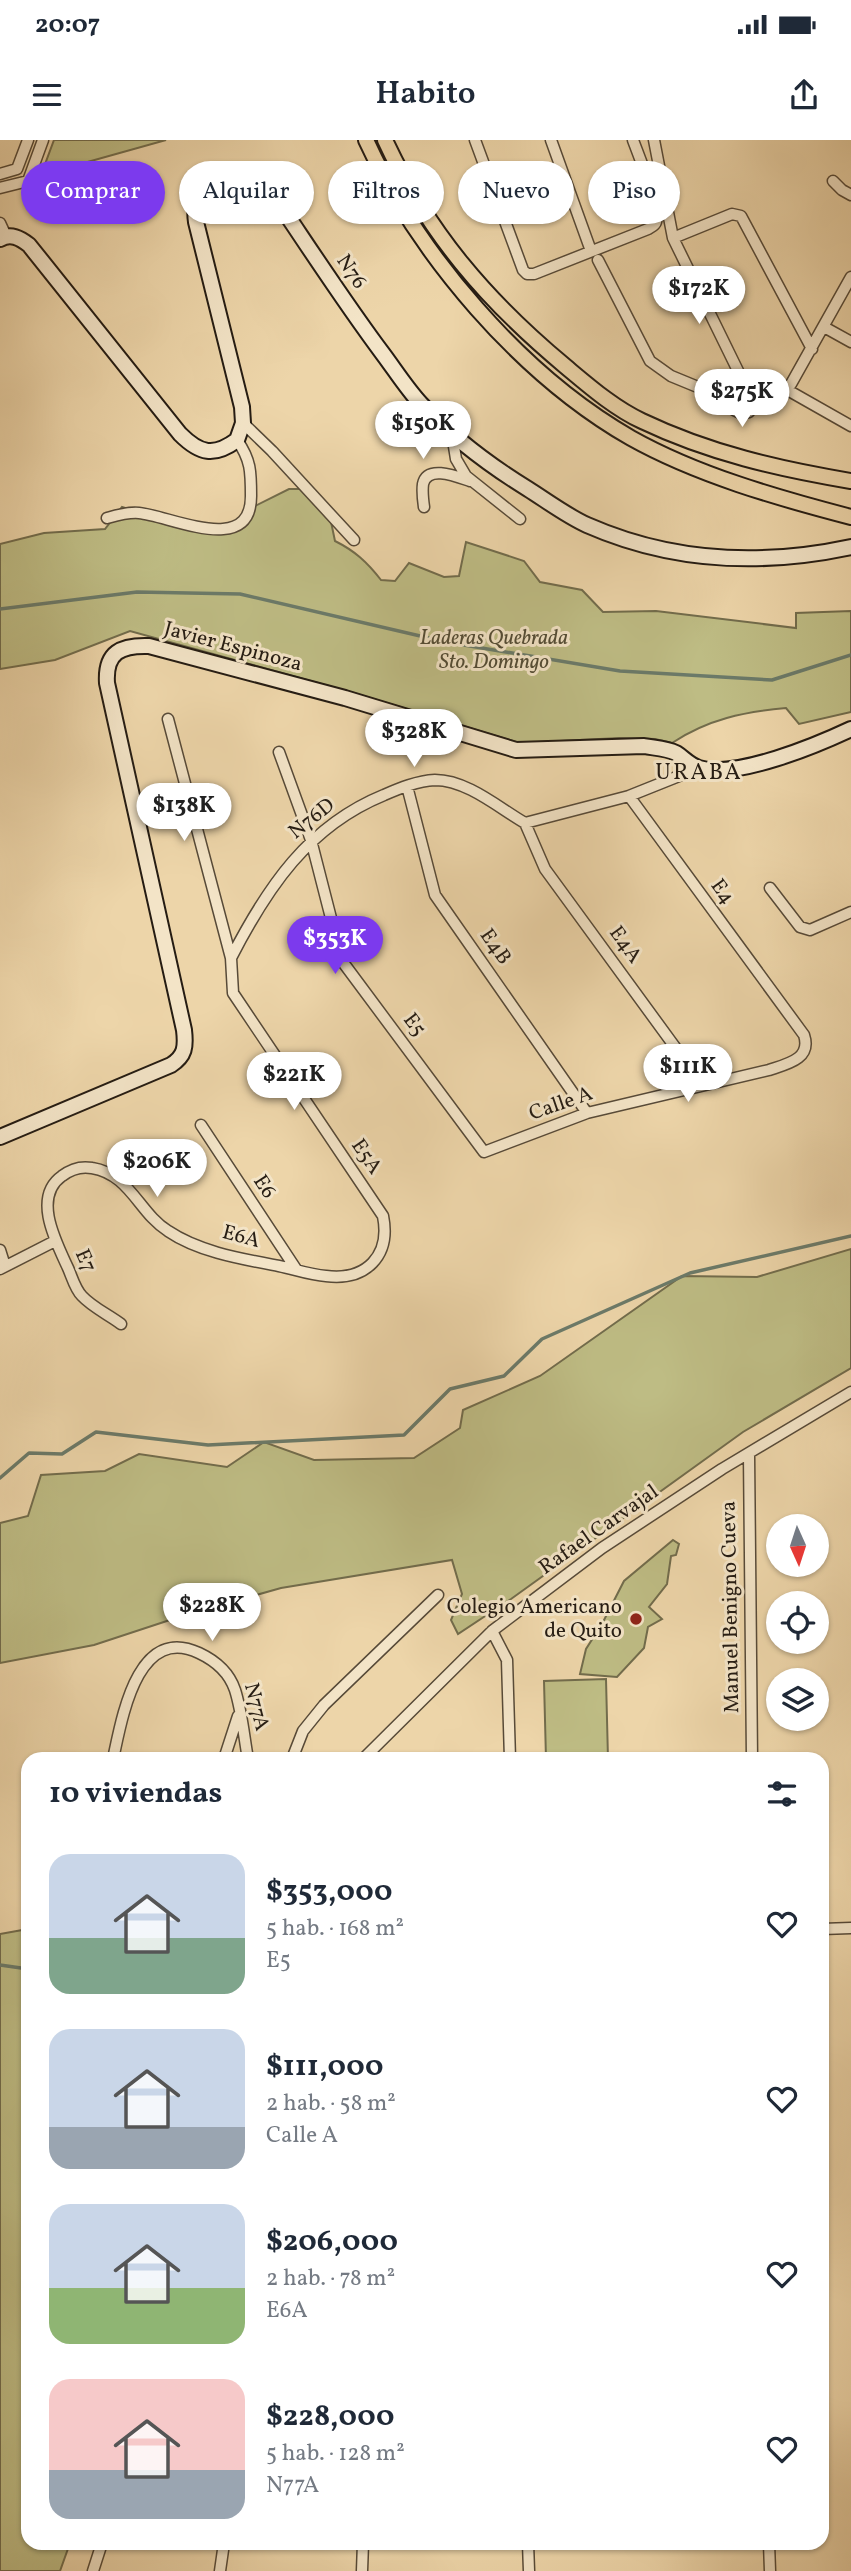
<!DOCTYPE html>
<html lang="es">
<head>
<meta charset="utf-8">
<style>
	body { margin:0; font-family:Vollkorn,serif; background:#f2f2f3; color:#1f2937; height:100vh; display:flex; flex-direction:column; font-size:26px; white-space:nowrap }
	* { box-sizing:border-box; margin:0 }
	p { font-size:23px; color:#747a83 }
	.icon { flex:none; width:38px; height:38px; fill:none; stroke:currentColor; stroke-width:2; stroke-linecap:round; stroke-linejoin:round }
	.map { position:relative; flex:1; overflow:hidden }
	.panel { position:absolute; left:21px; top:1612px; width:808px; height:798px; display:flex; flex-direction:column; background:#fff; border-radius:21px; box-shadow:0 2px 5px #0004 }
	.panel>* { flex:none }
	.top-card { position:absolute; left:21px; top:21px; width:810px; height:63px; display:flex; gap:14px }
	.needle { width:46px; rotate:177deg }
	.controls { position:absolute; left:766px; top:1374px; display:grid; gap:14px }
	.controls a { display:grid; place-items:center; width:63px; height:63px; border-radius:50%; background:#fff; box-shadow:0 2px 5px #0004; font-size:35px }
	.price { position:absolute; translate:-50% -60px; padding:0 16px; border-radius:24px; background:#fff; color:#222; font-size:23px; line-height:46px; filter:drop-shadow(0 2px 4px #0008) }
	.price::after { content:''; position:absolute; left:50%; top:42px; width:21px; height:16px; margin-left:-10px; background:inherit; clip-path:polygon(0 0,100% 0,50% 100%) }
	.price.current { background:#7c3aed; color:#fff }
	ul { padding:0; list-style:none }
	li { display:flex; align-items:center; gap:21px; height:175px; padding:0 28px }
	li span { display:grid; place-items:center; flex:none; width:196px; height:140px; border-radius:21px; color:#555 }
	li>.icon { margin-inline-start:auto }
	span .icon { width:84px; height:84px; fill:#fffc; stroke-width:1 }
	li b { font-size:30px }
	h2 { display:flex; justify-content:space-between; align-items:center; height:84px; padding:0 28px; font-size:30px }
	.pill { padding:0 24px; border-radius:32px; background:#fff; box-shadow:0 2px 5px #0004; font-size:24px; line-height:63px }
	.pill.current { background:#7c3aed; color:#fff }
	.status { display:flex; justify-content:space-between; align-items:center; height:49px; padding:0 35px; background:#fff; direction:ltr }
	.status svg { height:19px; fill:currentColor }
	header { display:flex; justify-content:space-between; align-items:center; height:91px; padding:0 28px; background:#fff; font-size:32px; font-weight:600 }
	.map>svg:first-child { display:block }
</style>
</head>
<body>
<div class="status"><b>20:07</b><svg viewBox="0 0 49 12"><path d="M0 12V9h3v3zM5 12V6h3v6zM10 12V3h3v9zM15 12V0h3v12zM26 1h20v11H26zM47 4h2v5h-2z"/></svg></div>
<header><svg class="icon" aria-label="menu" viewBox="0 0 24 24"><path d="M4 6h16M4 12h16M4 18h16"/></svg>Habito<svg class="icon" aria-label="share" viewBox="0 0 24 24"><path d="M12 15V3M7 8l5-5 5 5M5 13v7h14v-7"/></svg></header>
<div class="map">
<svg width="851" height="2431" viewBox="0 0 851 2431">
	<rect width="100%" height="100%" fill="#edd5a9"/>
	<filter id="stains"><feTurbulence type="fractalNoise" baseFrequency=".00286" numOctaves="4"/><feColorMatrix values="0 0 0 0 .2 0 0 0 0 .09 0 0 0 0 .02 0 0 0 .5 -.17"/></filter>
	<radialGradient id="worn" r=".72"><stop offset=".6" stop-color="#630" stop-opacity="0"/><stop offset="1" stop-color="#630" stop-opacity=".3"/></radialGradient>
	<path fill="#bebc84" stroke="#726c4c" stroke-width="2" d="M54,0h112l-125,35z
		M289,349h14l27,28 5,24c20,10 32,21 46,39l14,1 14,-18 35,14 15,-1 7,-34 58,19 16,21 42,8 21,22 53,-1 140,17v-15l55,-2v101l-52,12 -13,-16c-42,4 -78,11 -114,35l-17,-4 -36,-1 -99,5 -173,-52 -217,-60 -75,29 -55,9v-125l44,-11 61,-4 17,-22 54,17 61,4 8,-4 8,-17z
		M851,1109v119l-108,64 -232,167 -53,35 -7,-14 11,-26 -10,-34 -171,28 -99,28 -88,29 -94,18v-140l28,-7 13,-41 64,-4 34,-17 88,13 37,-25 50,18 100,-2 46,-30 3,-18 77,-34 142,-100 75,1z
		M673,1400l6,4 -3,11 -5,1 -4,28 -18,23 13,12 -14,8 -4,21 -27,29 -37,-3 6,-25 16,-25 22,-43z
		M606,1539l2,80h-62l-2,-78z
		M28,1789v614h42l-10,28h-60v-637z"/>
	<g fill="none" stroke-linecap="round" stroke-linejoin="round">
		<path stroke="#6b7a69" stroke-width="3.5" d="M0,469l137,-17 103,2 206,48 174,29 152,9 79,-25
			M0,1338l29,-25 33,1 34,-22 112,13 196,-10 46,-46 54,-13 38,-37 148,-66 161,-37
			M0,1825l28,4"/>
		<defs>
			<path id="street" d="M475,0l48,130 4,4h7l114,-45c3,-2 7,-3 8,-7 5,-13 -18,-68 -23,-82
				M551,0l40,111
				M654,0l19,98 68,139 15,25
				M0,34l17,-5 11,-29
				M833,41l9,9 9,5
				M0,48l28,-7 15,-41
				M0,83l6,13
				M673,98l59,-24 9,2 71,133
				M598,120l52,101 21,15 56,23 7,11 8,4 7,-2 7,-10 35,-18 60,-107
				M824,187l27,15
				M784,248l67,38
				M727,259l14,-22
				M243,283l29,28 82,89
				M452,294l4,25 10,17 54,43
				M424,367c-1,-7 -2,-16 -1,-23 4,-20 35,-7 47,-3
				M107,378c11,-3 21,-6 32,-5 32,3 112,44 112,-17 0,-24 0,-36 -14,-56
				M279,612l32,88 31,121 142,191 103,-39 182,-43c18,-6 43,-11 35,-35l-175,-239
				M407,646l28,109 152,218
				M525,683l20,46 157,215
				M770,748l30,39 10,3 41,-18
				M231,818c36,-70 77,-132 153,-163 16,-7 33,-14 51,-15 32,0 64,28 90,43l104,-27 70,-28
				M201,985l95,144
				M0,1110l5,16
				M0,1129l55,-28
				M121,1184c-12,-9 -29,-17 -39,-28 -7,-7 -10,-19 -14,-28 -12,-26 -36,-71 -6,-92 9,-7 19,-10 30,-8 38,6 47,45 76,63 31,21 74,28 111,35 15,3 31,9 47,10 40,5 65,-20 57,-60l-150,-223 -2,-35 -63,-239
				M749,1314l3,305
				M492,1491l15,29 3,99
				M113,1619c9,-41 24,-135 86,-106 17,8 30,19 36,37 7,22 9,47 13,69
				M224,1619l14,-43
				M292,1619l11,-28 21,-26 114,-110
				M363,1619l129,-128 110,-83 120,-79 129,-77
				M822,1789l29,-1
				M528,2403l1,28
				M769,2403l1,28
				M93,2431l9,-28
				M220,2431l4,-28
				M362,2431l1,-28"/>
			<path id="secondary" d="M0,99c11,-6 20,-1 29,6l151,189c20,20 34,23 57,6l6,-17 -1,-16 -46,-185c-7,-51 43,-65 76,-29 36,53 72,109 111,161 12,16 24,35 38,50 32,34 68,61 107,85 19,12 39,27 59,36 84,37 175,41 264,22
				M0,997l171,-72c14,-9 15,-18 13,-35l-77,-347c-2,-31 14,-38 42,-37l196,52 171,52 128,-4c10,2 22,2 32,7 8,5 13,12 23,15 37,11 118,-23 152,-39"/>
			<path id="primary" d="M366,0c52,115 155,235 265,298 66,37 147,60 220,79
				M385,0c43,93 102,161 180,226 24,20 49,42 77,55 67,32 137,48 209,60"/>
		</defs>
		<use href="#street" stroke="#574a38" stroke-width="13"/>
		<use href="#secondary" stroke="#251c13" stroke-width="18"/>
		<use href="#primary" stroke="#251c13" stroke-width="18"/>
		<use href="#street" stroke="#f3e4c7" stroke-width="10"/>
		<use href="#secondary" stroke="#f3e4c7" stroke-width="14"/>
		<use href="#primary" stroke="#edd5a9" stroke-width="14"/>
	</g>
	<circle fill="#8f2418" stroke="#f3e4c7" stroke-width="2.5" cx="636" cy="1479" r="7"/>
	<g text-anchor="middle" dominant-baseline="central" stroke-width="6" stroke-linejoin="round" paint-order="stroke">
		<g font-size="21" fill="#251c13" stroke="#f3e4c7">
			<text transform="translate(351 132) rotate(56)">N76</text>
			<text transform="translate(233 507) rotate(15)">Javier Espinoza</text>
			<text transform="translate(312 679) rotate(-39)">N76D</text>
			<text transform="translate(722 752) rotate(54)">E4</text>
			<text transform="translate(625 805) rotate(54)">E4A</text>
			<text transform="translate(495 807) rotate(55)">E4B</text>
			<text transform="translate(414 885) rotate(53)">E5</text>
			<text transform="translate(561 964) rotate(-19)">Calle A</text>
			<text transform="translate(366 1017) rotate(56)">E5A</text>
			<text transform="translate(264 1047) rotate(57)">E6</text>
			<text transform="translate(241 1097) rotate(15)">E6A</text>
			<text transform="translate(85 1121) rotate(66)">E7</text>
			<text transform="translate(599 1390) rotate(-35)">Rafael Carvajal</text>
			<text transform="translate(731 1467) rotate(-91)">Manuel Benigno Cueva</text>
			<text transform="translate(256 1567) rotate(76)">N77A</text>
		</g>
		<g font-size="21" font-style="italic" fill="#534c35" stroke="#f3e4c7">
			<text x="494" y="498">Laderas Quebrada<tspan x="494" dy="24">Sto. Domingo</tspan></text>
		</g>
		<g font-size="21" fill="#251c13" stroke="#f3e4c7" text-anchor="end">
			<text x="622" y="1467">Colegio Americano<tspan x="622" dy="24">de Quito</tspan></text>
		</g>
		<g font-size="23" letter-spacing="2" fill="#251c13" stroke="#f3e4c7">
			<text x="699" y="633">URABA</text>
		</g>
	</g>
	<rect width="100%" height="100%" filter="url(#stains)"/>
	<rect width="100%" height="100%" fill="url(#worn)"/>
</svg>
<div class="controls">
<a><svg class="needle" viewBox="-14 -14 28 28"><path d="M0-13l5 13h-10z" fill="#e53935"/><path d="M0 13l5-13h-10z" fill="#747a83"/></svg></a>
<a><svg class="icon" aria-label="locate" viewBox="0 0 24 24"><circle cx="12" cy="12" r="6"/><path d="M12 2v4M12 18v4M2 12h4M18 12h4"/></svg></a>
<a><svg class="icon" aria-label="layers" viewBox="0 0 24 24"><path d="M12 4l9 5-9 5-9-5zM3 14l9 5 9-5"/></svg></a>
</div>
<b class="price" style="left:699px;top:186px">$172K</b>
<b class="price" style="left:742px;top:289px">$275K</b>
<b class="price" style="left:423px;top:321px">$150K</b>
<b class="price" style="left:414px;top:629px">$328K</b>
<b class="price" style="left:184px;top:703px">$138K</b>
<b class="price current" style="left:335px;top:836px">$353K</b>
<b class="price" style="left:688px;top:964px">$111K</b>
<b class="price" style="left:294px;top:972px">$221K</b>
<b class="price" style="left:157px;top:1059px">$206K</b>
<b class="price" style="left:212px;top:1503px">$228K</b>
<div class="top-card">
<a class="pill current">Comprar</a>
<a class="pill">Alquilar</a>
<a class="pill">Filtros</a>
<a class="pill">Nuevo</a>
<a class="pill">Piso</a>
</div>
<section class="panel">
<h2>10 viviendas<svg class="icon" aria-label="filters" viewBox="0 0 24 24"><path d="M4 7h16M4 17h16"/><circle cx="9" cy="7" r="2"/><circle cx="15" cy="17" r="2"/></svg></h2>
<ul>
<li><span style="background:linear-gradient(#c9d6e8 60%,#7fa58c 0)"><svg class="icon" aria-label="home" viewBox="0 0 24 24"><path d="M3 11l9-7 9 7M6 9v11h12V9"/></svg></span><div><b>$353,000</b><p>5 hab. · 168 m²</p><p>E5</p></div><svg class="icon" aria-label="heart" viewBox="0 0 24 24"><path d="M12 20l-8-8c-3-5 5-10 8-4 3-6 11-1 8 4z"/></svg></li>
<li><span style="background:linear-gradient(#c9d6e8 70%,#9aa5b1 0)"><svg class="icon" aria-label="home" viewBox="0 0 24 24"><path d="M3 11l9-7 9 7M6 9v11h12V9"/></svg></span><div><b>$111,000</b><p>2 hab. · 58 m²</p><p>Calle A</p></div><svg class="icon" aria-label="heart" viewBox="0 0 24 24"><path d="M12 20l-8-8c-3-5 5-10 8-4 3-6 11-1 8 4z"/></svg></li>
<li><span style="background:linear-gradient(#c9d6e8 60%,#8fb573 0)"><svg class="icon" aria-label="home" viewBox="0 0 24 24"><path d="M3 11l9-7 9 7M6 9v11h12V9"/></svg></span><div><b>$206,000</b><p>2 hab. · 78 m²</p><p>E6A</p></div><svg class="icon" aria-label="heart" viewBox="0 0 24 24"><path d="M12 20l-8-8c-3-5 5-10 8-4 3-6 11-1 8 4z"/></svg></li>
<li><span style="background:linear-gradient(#f6c9c9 65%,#9aa5b1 0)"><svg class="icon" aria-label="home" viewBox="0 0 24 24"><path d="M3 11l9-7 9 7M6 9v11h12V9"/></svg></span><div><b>$228,000</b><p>5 hab. · 128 m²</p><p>N77A</p></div><svg class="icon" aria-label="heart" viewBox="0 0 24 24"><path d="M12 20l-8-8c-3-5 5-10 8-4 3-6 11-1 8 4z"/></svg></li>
</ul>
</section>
</div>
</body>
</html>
